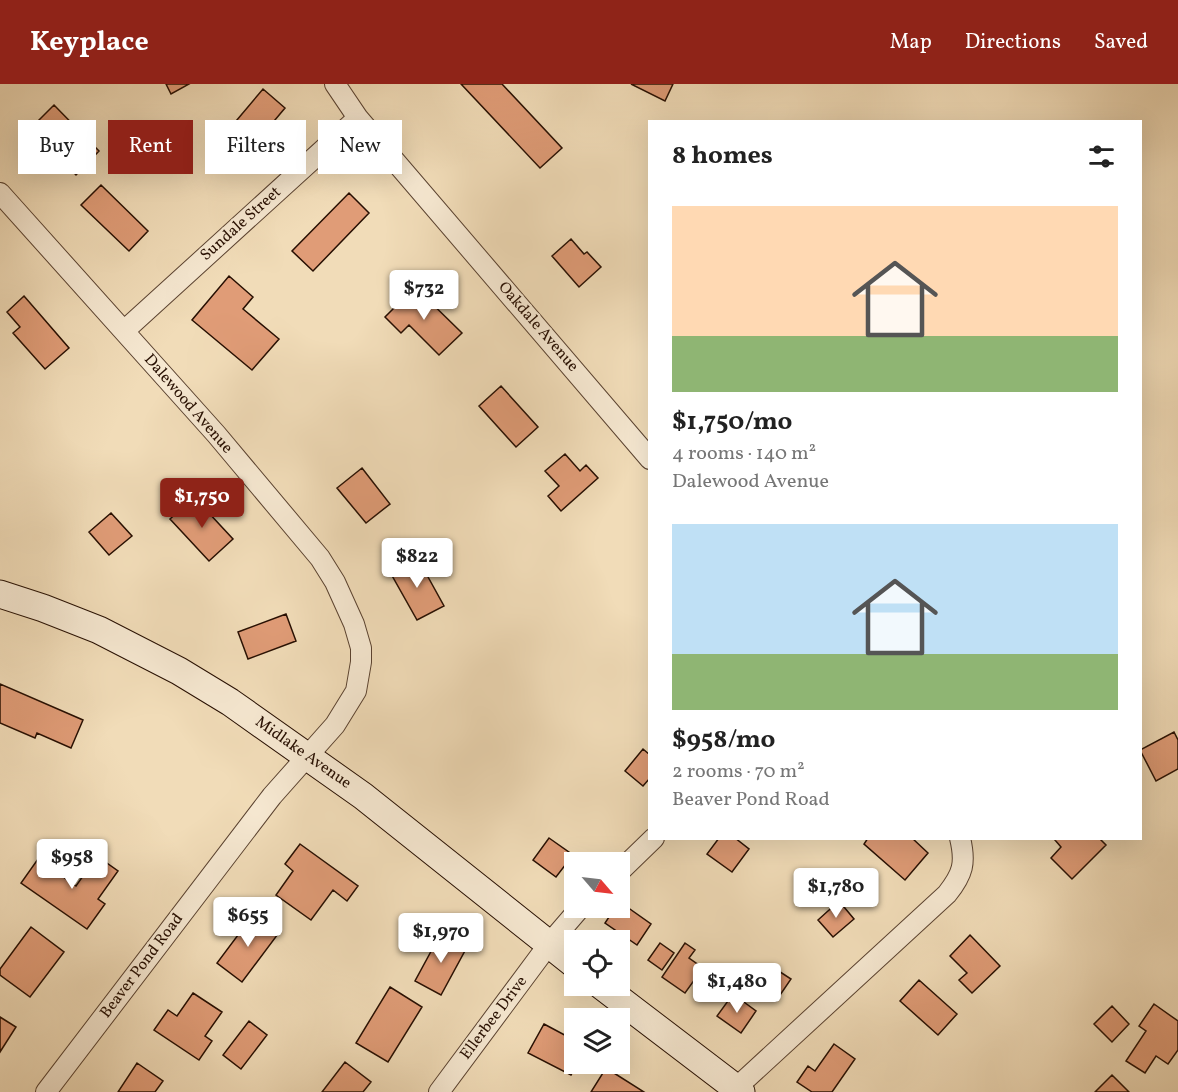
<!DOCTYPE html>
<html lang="en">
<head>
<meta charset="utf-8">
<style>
	body { margin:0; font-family:Vollkorn,serif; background:#f6f6f6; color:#222; height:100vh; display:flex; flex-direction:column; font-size:22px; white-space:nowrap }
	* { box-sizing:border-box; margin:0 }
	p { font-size:20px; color:#767676 }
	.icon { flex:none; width:33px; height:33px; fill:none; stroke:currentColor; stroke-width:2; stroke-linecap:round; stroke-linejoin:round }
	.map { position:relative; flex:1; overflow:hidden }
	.drawer { position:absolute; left:648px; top:36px; width:494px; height:720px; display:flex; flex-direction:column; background:#fff; border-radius:0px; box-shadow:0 6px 24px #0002 }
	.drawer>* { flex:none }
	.hud { position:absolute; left:18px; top:36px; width:540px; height:54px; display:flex; gap:12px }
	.needle { width:39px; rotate:118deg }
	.buttons { position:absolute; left:564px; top:768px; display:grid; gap:12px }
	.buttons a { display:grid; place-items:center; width:66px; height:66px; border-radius:0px; background:#fff; box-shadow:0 6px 24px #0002; font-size:30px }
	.price { position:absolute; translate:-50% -51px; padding:0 14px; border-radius:6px; background:#fff; color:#222; font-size:20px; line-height:39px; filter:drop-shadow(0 2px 3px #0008) }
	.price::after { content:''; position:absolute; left:50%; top:36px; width:18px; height:14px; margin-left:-9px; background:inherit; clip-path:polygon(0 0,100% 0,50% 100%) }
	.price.on { background:#8f2418; color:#fff }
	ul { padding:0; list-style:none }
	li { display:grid; align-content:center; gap:12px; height:318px; padding:0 24px }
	li span { display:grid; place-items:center; height:186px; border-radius:0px; color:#555 }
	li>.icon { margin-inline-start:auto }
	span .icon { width:108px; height:108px; fill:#fffc; stroke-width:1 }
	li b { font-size:26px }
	h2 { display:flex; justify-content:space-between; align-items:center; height:72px; padding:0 24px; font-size:26px }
	.pill { padding:0 21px; border-radius:0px; background:#fff; box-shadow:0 6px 24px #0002; font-size:21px; line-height:54px }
	.pill.on { background:#8f2418; color:#fff }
	header { display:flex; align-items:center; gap:36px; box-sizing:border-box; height:84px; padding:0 30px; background:#8f2418; color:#fff }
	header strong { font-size:28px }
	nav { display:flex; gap:33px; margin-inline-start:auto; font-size:21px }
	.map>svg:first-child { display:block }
</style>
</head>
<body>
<header>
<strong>Keyplace</strong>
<nav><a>Map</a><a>Directions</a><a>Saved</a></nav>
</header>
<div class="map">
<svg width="1178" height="1008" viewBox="0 0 1178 1008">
	<rect width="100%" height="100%" fill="#f1dcb8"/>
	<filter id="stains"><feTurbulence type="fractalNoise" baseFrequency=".00333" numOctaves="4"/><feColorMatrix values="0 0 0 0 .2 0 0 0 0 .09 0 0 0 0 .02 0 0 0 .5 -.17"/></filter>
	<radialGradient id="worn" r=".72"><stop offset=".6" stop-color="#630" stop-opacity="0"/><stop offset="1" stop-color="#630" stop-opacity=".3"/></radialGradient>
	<path fill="#e09c77" stroke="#270f02" stroke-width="1.5" d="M166,0h23l-18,10z
		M461,0h41l60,64 -22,20z
		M631,0h42l-8,17z
		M263,5l22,19 -37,44 -22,-19z
		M54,21l45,46 -23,24 -45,-47z
		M101,101l47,46 -19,20 -48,-46z
		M349,109l20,20 -56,58 -21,-20z
		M571,155l13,15 3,-2 14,15 -22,20 -27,-31z
		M229,192l24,21 -10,12 36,30 -27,31 -60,-50z
		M415,203l47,46 -23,22 -30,-30 -8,8 -16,-16z
		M24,212l45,52 -24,21 -32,-36 7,-6 -13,-15z
		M501,302l37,41 -22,20 -37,-41z
		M565,370l15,17 6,-6 12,13 -37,33 -13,-15 11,-10 -14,-15z
		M362,384l28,36 -24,19 -29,-35z
		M194,413l39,42 -24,22 -39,-42z
		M111,429l21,23 -23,19 -20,-23z
		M417,473l27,49 -27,14 -27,-48z
		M286,530l10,27 -48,18 -10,-27z
		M0,600l83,36 -12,28 -34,-15 -2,5 -35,-15z
		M1174,648l4,8v29l-22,12 -16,-31z
		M643,665l7,6v23l-7,8 -18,-15z
		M549,754l24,17 -17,22 -23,-17z
		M719,754h16l14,11 -17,23 -25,-18z
		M868,754h44l16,15 -23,27 -41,-36z
		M1057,754h42l7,7 -34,34 -21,-21 10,-11 -6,-7z
		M300,760l58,42 -11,15 -14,-11 -22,30 -35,-25 17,-24 -8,-7z
		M97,772l21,15 -20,28 7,5 -18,25 -66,-46 17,-24 38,27z
		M839,817l15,18 -21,18 -15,-17z
		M620,818l31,22 -14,21 -32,-22 10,-15h5z
		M253,831l25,19 -36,48 -25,-19z
		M31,843l33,25 -34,45 -30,-22v-6z
		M441,849l26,14 -26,48 -26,-14z
		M970,851l30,31 -28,27 -13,-13 8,-7 -17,-17z
		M660,859l14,10 -12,17 -14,-10z
		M685,859l10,7 -6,8 14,10 -18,25 -23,-16z
		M771,882l20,13 -15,22 -20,-13z
		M919,896l38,34 -19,21 -38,-34z
		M390,903l32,20 -34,55 -32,-19z
		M193,909l29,19 -17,24 7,5 -13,19 -45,-30 14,-20 9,6z
		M733,910l23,17 -15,22 -24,-17z
		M1154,920l24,17v29l-10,14 -12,-8 -11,17 -19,-12 20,-30 -7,-5z
		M1112,922l17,18 -17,18 -18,-18z
		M0,933l16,10 -16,25z
		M249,937l18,14 -26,34 -18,-14z
		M544,940l30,16v24h3l-6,11 -43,-22z
		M834,960l21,15 -23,33h-20l-15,-10 11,-16 7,5z
		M345,978l26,20 -8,10h-41z
		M137,979l26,18 -8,11h-37z
		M606,984l38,24h-53z
		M1112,991l17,17h-34z"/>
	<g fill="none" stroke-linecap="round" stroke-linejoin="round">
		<defs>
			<path id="street" d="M335,0l23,34 292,341
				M0,109l216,241 104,124 15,24 19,42 7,24v14l-5,29 -21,34 -63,71 -226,296
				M124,247l234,-213
				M620,787l34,-33
				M736,1004l211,-194c16,-20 19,-31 13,-56
				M439,1008l110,-148 31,-36"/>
			<path id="secondary" d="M0,510l43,14 56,22 80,41 51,31 133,94 211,168
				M602,902l139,106"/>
		</defs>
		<use href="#street" stroke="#5a4230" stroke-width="22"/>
		<use href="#secondary" stroke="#270f02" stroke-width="29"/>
		<use href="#street" stroke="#f6e8d1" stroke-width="20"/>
		<use href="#secondary" stroke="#f6e8d1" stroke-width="27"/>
	</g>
	<g text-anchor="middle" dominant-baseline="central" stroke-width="4.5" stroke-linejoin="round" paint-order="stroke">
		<g font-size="16" fill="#270f02" stroke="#f6e8d1">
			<text transform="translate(241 140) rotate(-42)">Sundale Street</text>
			<text transform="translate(538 243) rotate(49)">Oakdale Avenue</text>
			<text transform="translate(188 320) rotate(49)">Dalewood Avenue</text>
			<text transform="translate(303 669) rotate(35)">Midlake Avenue</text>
			<text transform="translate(142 882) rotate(-53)">Beaver Pond Road</text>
			<text transform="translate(494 934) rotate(-53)">Ellerbee Drive</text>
		</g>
	</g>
	<rect width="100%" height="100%" filter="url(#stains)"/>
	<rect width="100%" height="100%" fill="url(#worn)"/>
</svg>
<div class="buttons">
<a><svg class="needle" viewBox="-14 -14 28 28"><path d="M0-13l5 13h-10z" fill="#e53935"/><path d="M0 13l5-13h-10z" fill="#767676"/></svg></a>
<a><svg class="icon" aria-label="locate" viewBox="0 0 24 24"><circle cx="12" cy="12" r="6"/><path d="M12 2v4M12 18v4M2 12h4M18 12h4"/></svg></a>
<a><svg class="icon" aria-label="layers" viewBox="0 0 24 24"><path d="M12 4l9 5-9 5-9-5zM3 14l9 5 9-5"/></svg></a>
</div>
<b class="price" style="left:424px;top:237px">$732</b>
<b class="price on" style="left:202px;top:445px">$1,750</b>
<b class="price" style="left:417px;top:505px">$822</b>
<b class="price" style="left:72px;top:806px">$958</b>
<b class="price" style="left:836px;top:835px">$1,780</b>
<b class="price" style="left:248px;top:864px">$655</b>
<b class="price" style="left:441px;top:880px">$1,970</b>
<b class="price" style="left:737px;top:930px">$1,480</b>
<div class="hud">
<a class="pill">Buy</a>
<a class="pill on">Rent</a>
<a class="pill">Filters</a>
<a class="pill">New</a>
</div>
<section class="drawer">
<h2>8 homes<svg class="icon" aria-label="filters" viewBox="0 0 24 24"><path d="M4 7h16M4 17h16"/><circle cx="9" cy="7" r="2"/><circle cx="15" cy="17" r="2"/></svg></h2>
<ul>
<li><span style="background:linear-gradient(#ffd9b3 70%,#8fb573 0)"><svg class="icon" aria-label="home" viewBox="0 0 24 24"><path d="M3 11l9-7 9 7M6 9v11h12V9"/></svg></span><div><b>$1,750/mo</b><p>4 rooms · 140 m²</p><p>Dalewood Avenue</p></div></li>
<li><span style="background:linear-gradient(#bfe0f5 70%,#8fb573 0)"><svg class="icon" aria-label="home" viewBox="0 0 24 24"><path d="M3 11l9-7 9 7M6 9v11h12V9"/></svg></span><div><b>$958/mo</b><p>2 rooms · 70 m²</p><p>Beaver Pond Road</p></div></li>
</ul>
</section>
</div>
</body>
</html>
